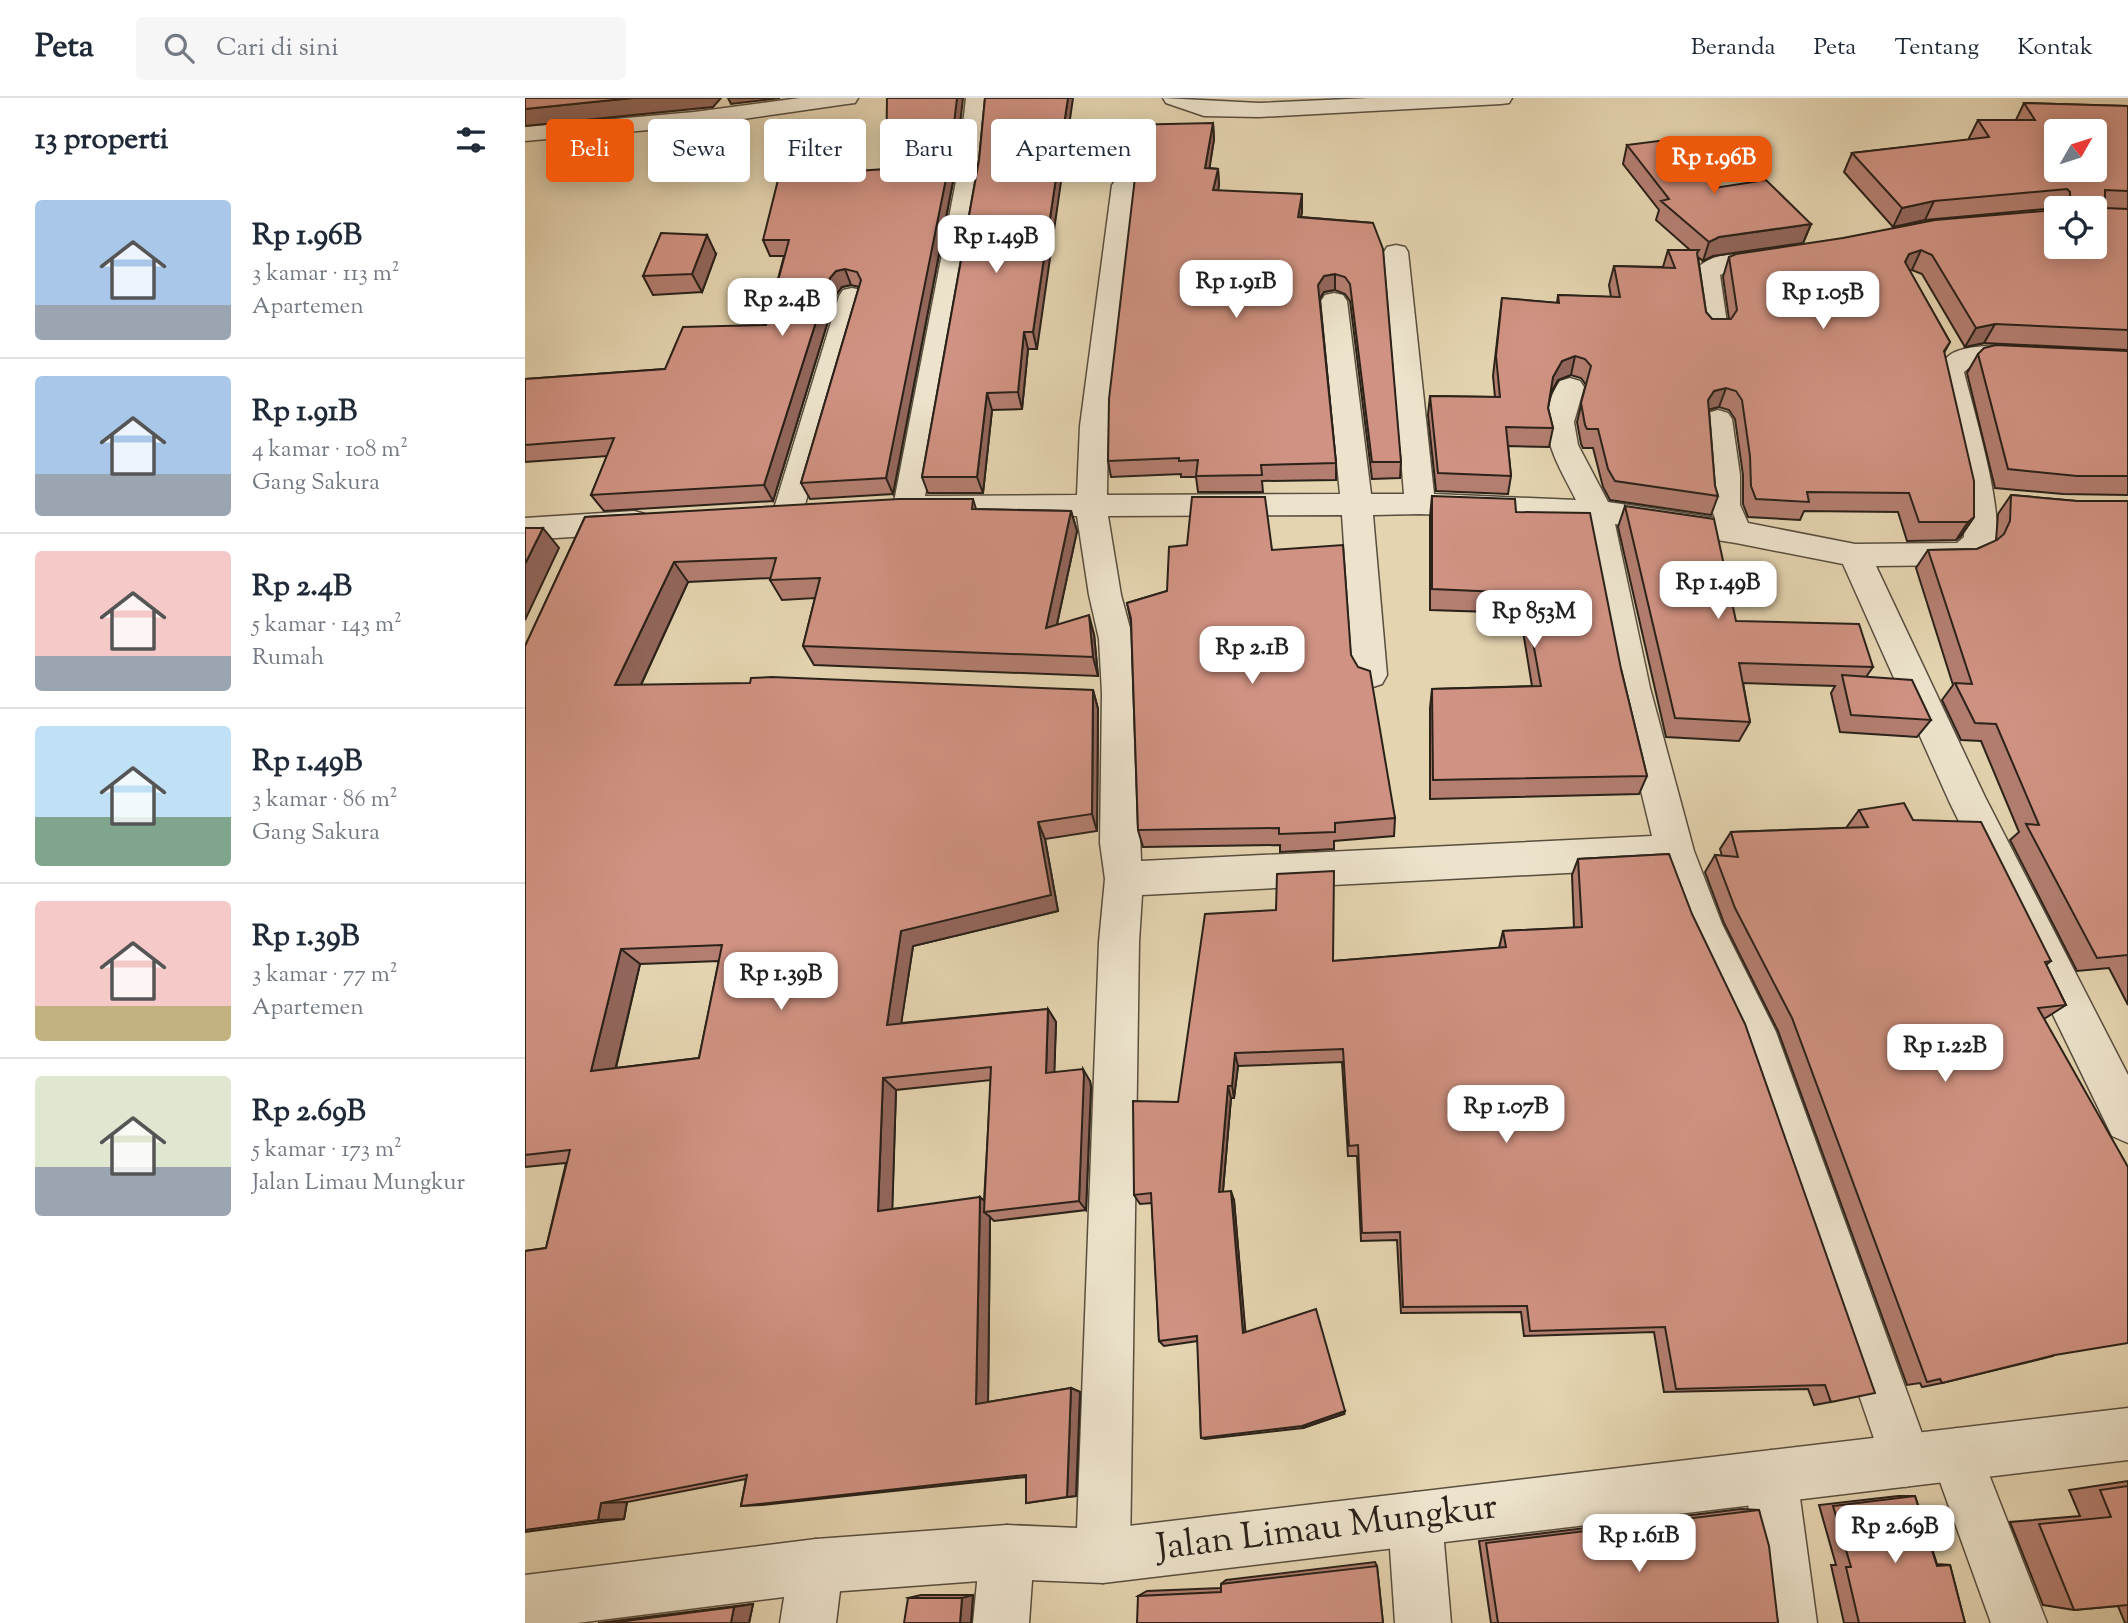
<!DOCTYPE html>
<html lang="id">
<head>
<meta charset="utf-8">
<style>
	body { margin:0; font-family:"Sorts Mill Goudy",serif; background:#f6f6f7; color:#1f2937; height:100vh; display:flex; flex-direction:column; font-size:26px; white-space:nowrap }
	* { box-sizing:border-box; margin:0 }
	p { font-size:23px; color:#747a83 }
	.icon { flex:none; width:38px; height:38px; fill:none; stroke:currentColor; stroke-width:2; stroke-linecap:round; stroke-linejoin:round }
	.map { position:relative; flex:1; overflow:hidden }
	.panel { display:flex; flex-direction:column; background:#fff; width:525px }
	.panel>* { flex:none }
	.top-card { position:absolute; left:21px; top:21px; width:665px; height:63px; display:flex; gap:14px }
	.needle { width:46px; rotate:51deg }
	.buttons { position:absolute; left:1519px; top:21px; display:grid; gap:14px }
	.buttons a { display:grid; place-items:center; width:63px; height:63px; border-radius:7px; background:#fff; box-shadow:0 4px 18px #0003; font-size:35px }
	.price { position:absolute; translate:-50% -60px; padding:0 16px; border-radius:14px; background:#fff; color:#222; font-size:23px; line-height:46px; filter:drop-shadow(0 2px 4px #0008) }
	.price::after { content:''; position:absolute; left:50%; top:42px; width:21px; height:16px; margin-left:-10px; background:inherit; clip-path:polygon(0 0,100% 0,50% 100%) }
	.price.selected { background:#ea580c; color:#fff }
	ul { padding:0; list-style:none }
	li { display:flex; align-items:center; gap:21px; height:175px; padding:0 35px }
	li+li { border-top:2px solid #e0e1e3 }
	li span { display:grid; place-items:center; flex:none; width:196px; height:140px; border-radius:7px; color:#555 }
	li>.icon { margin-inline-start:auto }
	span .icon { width:84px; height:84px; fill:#fffc; stroke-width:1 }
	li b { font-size:30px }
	h2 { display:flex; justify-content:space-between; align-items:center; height:84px; padding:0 35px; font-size:30px }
	.pill { padding:0 24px; border-radius:7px; background:#fff; box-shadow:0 4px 18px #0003; font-size:24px; line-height:63px }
	.pill.selected { background:#ea580c; color:#fff }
	header { display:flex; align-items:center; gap:42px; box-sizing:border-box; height:98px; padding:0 35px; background:#fff; border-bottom:2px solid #e0e1e3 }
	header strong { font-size:33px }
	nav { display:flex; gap:38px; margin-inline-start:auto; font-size:24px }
	.search { width:490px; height:63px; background:#f6f6f7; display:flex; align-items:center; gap:18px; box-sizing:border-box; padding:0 24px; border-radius:7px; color:#747a83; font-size:26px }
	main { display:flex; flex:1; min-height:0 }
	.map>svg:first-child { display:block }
</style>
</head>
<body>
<header>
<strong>Peta</strong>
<div class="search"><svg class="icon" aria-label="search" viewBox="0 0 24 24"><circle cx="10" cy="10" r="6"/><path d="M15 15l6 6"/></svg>Cari di sini</div>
<nav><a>Beranda</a><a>Peta</a><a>Tentang</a><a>Kontak</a></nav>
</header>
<main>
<section class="panel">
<h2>13 properti<svg class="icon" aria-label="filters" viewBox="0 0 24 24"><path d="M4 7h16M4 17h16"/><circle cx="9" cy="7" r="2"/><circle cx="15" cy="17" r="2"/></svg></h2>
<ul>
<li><span style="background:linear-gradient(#a9c7e8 75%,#9aa5b1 0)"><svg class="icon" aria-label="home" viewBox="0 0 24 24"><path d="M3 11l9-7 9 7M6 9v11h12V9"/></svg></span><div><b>Rp 1.96B</b><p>3 kamar · 113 m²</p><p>Apartemen</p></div></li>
<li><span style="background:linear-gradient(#a9c7e8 70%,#9aa5b1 0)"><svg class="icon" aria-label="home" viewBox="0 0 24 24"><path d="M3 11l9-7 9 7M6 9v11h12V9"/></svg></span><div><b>Rp 1.91B</b><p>4 kamar · 108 m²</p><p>Gang Sakura</p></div></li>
<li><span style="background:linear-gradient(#f6c9c9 75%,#9aa5b1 0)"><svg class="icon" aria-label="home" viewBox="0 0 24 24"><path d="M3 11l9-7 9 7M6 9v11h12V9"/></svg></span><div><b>Rp 2.4B</b><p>5 kamar · 143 m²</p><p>Rumah</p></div></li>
<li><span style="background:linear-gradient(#bfe0f5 65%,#7fa58c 0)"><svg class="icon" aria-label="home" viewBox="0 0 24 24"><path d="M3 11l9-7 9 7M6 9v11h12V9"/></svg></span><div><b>Rp 1.49B</b><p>3 kamar · 86 m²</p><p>Gang Sakura</p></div></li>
<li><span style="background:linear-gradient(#f6c9c9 75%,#c2b280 0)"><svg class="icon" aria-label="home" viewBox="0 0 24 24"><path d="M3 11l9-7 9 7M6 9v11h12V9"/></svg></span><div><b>Rp 1.39B</b><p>3 kamar · 77 m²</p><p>Apartemen</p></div></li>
<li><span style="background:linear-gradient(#dfe7d0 65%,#9aa5b1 0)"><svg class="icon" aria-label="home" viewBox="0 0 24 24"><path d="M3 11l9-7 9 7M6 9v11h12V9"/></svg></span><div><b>Rp 2.69B</b><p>5 kamar · 173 m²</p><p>Jalan Limau Mungkur</p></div></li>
</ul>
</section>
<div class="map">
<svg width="1603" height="1525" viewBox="0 0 1603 1525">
	<rect width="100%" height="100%" fill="#e4d4b0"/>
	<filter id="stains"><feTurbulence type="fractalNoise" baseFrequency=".00286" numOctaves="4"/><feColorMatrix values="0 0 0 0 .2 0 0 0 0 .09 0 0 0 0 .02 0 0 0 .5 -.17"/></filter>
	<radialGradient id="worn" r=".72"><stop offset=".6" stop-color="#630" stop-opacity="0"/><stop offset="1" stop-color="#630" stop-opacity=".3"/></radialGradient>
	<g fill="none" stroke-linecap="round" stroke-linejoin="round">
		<defs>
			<path id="minor" d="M275,0h58l-3,5 -8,1 -153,22 -169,15v-14l169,-15z
				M441,0h22l-7,78 -56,320 152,-1 3,-69 32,-241 4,-5h16l4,5 -28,241 -1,69 233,-1 -19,-193 4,-6 9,-2 9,2 4,6 24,193h33l-20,-242 3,-5 9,-2 9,2 3,5 26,242 142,6c-20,-40 -45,-75 -16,-119l10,-3 10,3 4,6 -10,35 4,23 30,57 107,16 -5,-13v-30l-6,-56 4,-6 10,-3 10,3 4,6 8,56v30l8,18 107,21 102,-1 7,-6 1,-38 -29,-129c5,-7 12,-15 19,-18 32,-14 134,-2 173,0v16l-144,-6 -12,3 -8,7c8,33 42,144 30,171 -5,12 -19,19 -30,22l-88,1 109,231 143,278v68l-16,-7 -163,-335 -106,-237 -107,-21 -121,-19 35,164 44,163 28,73 54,108 156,429 -8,18 -18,8 -18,-8 -153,-443 -51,-108 -22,-60 -520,27 -3,47 -9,614 -8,19 -19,8 -19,-8 -8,-19 23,-614 6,-63 -5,-36 2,-150 -3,-54 -10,-44 -12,-79 -159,-1 -10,2 -11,-3 -4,-7 64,-331zM895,416l164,7 32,167 36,148 -511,25 -8,-222 -12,-44 -13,-79 234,-1 11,160 5,9 12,4 12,-4 5,-9 -14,-160z
				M638,0l96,5 111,-5h142l-3,5 -8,1 -242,13 -55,-1 -38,-13z
				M1252,150l9,3 4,5 -4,5 -57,10 -9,4 8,55 -4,6 -9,2 -9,-2 -4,-6 -8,-58c15,-22 59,-20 83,-24z
				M327,190l9,2 4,6 -63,219 -4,7 -11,4 -11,-4 -4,-7 67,-219 4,-6z
				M109,413l11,3 4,8 -4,8 -11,3 -109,7v-22z
				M1431,1330l18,8 73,187h-56l-61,-169 8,-18z
				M1246,1352l18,8 8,18 20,147h-56l-16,-147 8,-18z
				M890,1394l19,8 8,19 9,104h-56l-7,-104 8,-19z
				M482,1427l19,8 8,19 -5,71h-56l7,-71 8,-19z
				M291,1441l19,8 8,19 -7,57h-56l9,-57 8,-19z"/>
			<path id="tertiary" d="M1603,1310v52l-1025,123 -96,-4 -191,14 -239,30h-52v-48l291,-36 191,-14 96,4z"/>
		</defs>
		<use href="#minor" stroke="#584e3f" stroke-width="3"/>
		<use href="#tertiary" stroke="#584e3f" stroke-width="3"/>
		<use href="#minor" fill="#ede3cc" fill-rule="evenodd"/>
		<use href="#tertiary" fill="#ede3cc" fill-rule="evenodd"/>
	</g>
	<path fill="#b37e70" stroke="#2a2119" stroke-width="2" fill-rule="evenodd" d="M460,0l52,251h-9l-6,60 -30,1 -9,83h-55l-6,-16 57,-317z
		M1499,5l104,3v244l-144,-7 -19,4 -43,-73 -10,-4h-3l41,72 -6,11 30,164 -13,19 -5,4 -49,1 -9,-29 -94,-1 -4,9 -52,-3 -5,-13v-29l-8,-56 -6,-9 -10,-3 -10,3 6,76 3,10 -7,19 -101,-15 -7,-13 -10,-39h-10l-2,-4 -4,-22 9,-37 -5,-7 -10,-3 -13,5 -7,14 -3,14 5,20 -4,19 -41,-1 3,30 -3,18 -72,-3 -8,-76 2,-19 65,1 -2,-21 9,-78 55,5 1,-8 53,2 -2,-12 5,-19 49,1 5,-17h22l-34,-30 3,-10 -36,-46 4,-19 87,43 97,36 -8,19 -90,13 -10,5 -5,-4 8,55 6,7h17l-6,-42 6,-20 366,-49h-39l-131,12 -32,7 -49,-55 8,-19 118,-13 -1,-2 9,-18h38z
		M688,25l1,16 -5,29 9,1 1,16 -1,5 84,21 -1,6 72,6 28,239 -1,16 -28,1 -22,-178 -5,-7 -10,-4 -11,2 -4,7 16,164v17l-74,1 1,11h-65l-2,-15h-15v-3l-70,3 -3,-16 27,-281 -1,-2 -9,-1 -3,-16z
		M429,78l-61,318 -83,5 -9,-16 58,-196 -8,-2 -9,2 -6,8 -63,206 -169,10 -13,-16 16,-39 -82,6v-83l140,-10 101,-44 18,-69h-14l-7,-16z
		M191,156l-14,38 -49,3 -10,-19z
		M1603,253v144l-65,-1 -68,-6 -28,-115 11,-19z
		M1486,397l66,6h51v504l-19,-37 -32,3 -67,-131 9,-8 -38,-91 -20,-1 -19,-40 11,-15 -37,-117 12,-18 49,-1 19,-8 2,-27z
		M907,398l84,16 105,157 26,107 -8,18 -209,5v-91l2,-19 100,-3 -12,-73 -90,-3v-93z
		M448,401l3,10 95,2 6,20 -20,93 37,10 4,42 -284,-11 -11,-19 12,-48 -33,2 -12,-20 1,-2 -83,4 -47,103 452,5 5,19 -1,122 -52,8 13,72 -145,35 -12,77 147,-14 8,13 -2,50 36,9 1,6 -5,123 -92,11 -4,-4 -2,185 83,-14 9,4 -4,104 -50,7v-26l-264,28 -21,1 5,-27 -119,23 -3,17 -99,13v-281l21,-3 20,-85 -41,4v-521l60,-129zM194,863l-20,97 -83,10 24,-104zM466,982l-7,121 -92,8 4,-119z
		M1100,408l111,115 137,46 -7,10 65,43 -14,17 -77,-5 -9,-39 4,-7 -92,-3 7,39 -11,19 -73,-4 -48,-210z
		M747,452l79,105 44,163 -1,18 -60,5v8l-54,3v-7l-137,2 -5,-17 -7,-208 -4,-19 40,-12z
		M1334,712l54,10 138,141 -5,4 20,40 -22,14 9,337 -111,27 -20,4 -2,-4 -13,2 -129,-354 -54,-108 -19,-51 10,-17 7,1 -2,-7 11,-17 115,-4z
		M1144,756l162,548 -17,3 -6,-16 -144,3 -10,-60 -130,4 -3,-24 -120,1 -4,-73 -36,1 -4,-85h-9l-6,-94 -104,4 -4,32h-3l-8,93 11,9 11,132 99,82 -41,14 -98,11 -4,-1 -3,-97 -34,5 -5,-5 -7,-138 -12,1 -6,-9 44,-93 155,-141 166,-13 4,-17 71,-3 -2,-53 6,-16z
		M1603,1383v142h-3l-7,-17 -44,4 -31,-5 -33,-83 70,-6 -11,-26z
		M1373,1398h17l22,68 13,1 15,58h-121l-13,-58h5l-17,-60z
		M1216,1411l18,1 19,113h-287l-12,-82z
		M850,1464l2,4 6,57 -245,-27 9,-5 74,-3v-4l5,-4z
		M396,1497h52l-2,28 -63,-25z
		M228,1506l-4,19h-151z"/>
	<path fill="#92665b" stroke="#2a2119" stroke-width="2" d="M107,0h89l-8,9 -188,19v-17z
		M203,0h52l-49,6z
		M432,0h6l-9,78 -61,318 -7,-16z
		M543,0h5l-36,251 -4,-17z
		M688,25l1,16 -7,46 -2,-17z
		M693,71l1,16 -4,21 -2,-16z
		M777,96v17l-4,23v-17z
		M1409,103l-9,19 -32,7 9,-19z
		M1286,126l-8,19 -90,13 -10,5 6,-19 10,-5z
		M182,137l9,19 -14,38 -10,-18z
		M1396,152l-9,20 -12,3 9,-19z
		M320,171l6,16 -9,2 -6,8 -63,206 -9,-16 66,-207 6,-7z
		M810,176v16l-11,2 -6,9v-16l6,-9z
		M1470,226l-11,19 -19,4 11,-19z
		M499,234l4,17 -6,60 -4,-17z
		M1050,258l-4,19 -13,5 -9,16 4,-19 9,-16z
		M1201,290l-7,19 -12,3 1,-10 6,-9z
		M462,295l5,17 -9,83 -6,-16z
		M546,413l6,20 -25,116 -6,-19z
		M1449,419l-13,19 -5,4 12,-18z
		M18,430l16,20 -34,72v-56z
		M149,464l14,20 -56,122 -17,-19z
		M564,517l5,19 4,42 -5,-19z
		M568,592l5,19 -1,122 -5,-17z
		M513,724l7,17 13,72 -145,35 -14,92 -12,-13 14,-94z
		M96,851l19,15 -28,119 -21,-12z
		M523,911l8,13 -2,63 -8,-12z
		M710,955l3,13 -4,32 -2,-12z
		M558,971l7,12 1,6 -5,123 -7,-9z
		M358,980l13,12 -4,130 -14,-9z
		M703,988l3,12 -9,103 -3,-9z
		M706,1093l3,9 12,138 -3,-5z
		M455,1099l10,9 -6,6 6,5 -2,190 -12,-3z
		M546,1290l9,4 -4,104 -9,1z
		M820,1313l-1,3 -41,14 -1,-2z
		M102,1404l-3,17 -26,1 3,-17z
		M448,1497l-2,28h-11l2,-25z
		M228,1506l-4,19h-18l3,-16z"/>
	<path fill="#d09282" stroke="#2a2119" stroke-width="2" fill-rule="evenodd" d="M0,0h107l-107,11z
		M362,0h70l-7,61 -64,319 -85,5 60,-203 -4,-8 -12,-3 -9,2 -6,7 -66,207 -173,10 23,-57 -89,7v-66l140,-10 18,-42 83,-2 23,-85h-26l16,-64 107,-7z
		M460,0h83l-35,234h-9l-6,60 -31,1 -10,84h-55l57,-317z
		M1499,5l104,3v85l-23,-1v18l23,1v121l-133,-6 -19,4 -44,-73 -11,-5 -12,4 -4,8 45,80 -6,9 30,130v36l-6,5h-49l-10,-29 -102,-1 2,10 -53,-3 -5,-13 -1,-30 -8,-56 -6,-9 -10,-3 -12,3 -6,9 7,86 3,10 -103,-15 -7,-12 -10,-40h-11l-2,-4 -4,-22 10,-37 -6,-7 -10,-3 -13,5 -9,16 -5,31 5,20 -47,-1 5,49 -73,-3 -8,-77 70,1 -4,-41 6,-58 57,5 -1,-8 62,2 -6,-31 61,2 -7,-18h31l-2,3 9,59 6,7h19l6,-9 -8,-53 7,-3 107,-16 92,-18 121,-10v37h39v-39h-27l2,-2v-14l-3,-3 -133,12 -32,7 -50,-55 137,-16 -11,-17h57zM1531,33h39v39h-39z
		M688,25l-8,45 13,1 -5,21 89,4 -4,23 75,6 10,26 18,213h-29l-22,-178 -5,-7 -10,-3 -11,2 -6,9 18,178 -75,2 1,10 -66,1 2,-16 -19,1v-3l-71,3 1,-62 27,-230 -4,-7 -10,-1 2,-36z
		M1149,41l40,49 52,-8 45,44 -92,13 -10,5 -48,-41 8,-2 -42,-54z
		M136,135l46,2 -15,39 -49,2z
		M1471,247l132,6v125h-51l-69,-7 -30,-115 6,-6z
		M1486,397l66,6h51v454l-31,3 -71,-134 13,1 -43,-101 -21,-1 -20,-40 17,1 -44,-134 49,-1 20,-9 7,-6 6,-13z
		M907,398l83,3 1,13 74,1 31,156 26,107 -214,4 -1,-91 109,-3 -17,-93 -92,-4z
		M667,399h73l7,53 71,-5 8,110 7,12 12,4 25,147 -60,5v9l-56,2v-6l-141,2 -7,-211 -4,-16 40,-12 2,-44 18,-2z
		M374,401h74l-1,10 99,2 -25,117 43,-13 4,42 -290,-11 17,-68 -50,2 6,-22 -102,4 -59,123 135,-2 1,-5 21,-1 321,13 -1,124 -54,8 13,73 -150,36 -14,94 161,-16 -2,64 37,-4 1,6 -5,126 -95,11 7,-145 -108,11 -5,133 102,-14 -4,207 95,-16 -4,109 -41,6v-28l-285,31 6,-31 -146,28 -3,17 -73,10v-279l21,-3 24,-98 -45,5v-509l60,-129zM197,847l-23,113 -108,13 30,-122z
		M1100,408l89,13 22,102 123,3 14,43 -134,-4 11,59 -75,-4z
		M0,430h18l-18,36z
		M1317,577l70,5 19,40 -80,-5z
		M1379,705l9,17 68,2 70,139 -6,1 21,43 -28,3 90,159v176l-73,12 -113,28 -2,-4 -13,3 -135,-364 -57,-110 -20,-53 23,2 -7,-25 137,-5 -9,-17z
		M1144,756l23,60 53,110 130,369 -44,9 -6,-17 -149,4 -11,-62 -135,4 -3,-25 -124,1 -3,-75 -38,1 -4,-88 -9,1 -6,-97 -108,4 -3,33h-4l-9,106 12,-1 12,142 73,-24 29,102 -43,15 -101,12 -4,-102 -38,5 -8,-148 -17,2 -1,-94 45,1 27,-188 71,-4 1,-36 57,-3 -1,90 173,-14 -3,-16 79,-4 -4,-68z
		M1603,1388v119l-54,5 -35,-86 72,-7 -11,-27z
		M1390,1398l22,70 13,-1 15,58h-106l-13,-56h5l-18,-61z
		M1234,1412l10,36 9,77h-280l-12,-80z
		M852,1468l6,57h-246l1,-27 83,-4v-8z
		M383,1500h54l-2,25h-56z
		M209,1509l-3,16h-121z"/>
	<g text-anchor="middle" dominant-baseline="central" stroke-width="5" stroke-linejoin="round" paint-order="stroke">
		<g font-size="37" fill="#2a2119" stroke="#ede3cc">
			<text transform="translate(802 1431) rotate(-7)">Jalan Limau Mungkur</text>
		</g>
	</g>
	<rect width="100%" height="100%" filter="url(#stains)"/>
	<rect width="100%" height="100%" fill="url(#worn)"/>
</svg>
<div class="buttons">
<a><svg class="needle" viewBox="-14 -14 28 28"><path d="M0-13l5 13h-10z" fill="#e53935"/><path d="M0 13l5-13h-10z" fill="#747a83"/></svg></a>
<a><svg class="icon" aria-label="locate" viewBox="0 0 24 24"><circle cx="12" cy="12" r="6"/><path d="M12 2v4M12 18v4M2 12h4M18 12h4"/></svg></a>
</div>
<b class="price selected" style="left:1189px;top:98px">Rp 1.96B</b>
<b class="price" style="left:471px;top:177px">Rp 1.49B</b>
<b class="price" style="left:711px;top:222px">Rp 1.91B</b>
<b class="price" style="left:1298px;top:233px">Rp 1.05B</b>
<b class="price" style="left:257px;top:240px">Rp 2.4B</b>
<b class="price" style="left:1193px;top:523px">Rp 1.49B</b>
<b class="price" style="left:1009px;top:552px">Rp 853M</b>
<b class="price" style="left:727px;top:588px">Rp 2.1B</b>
<b class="price" style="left:256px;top:914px">Rp 1.39B</b>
<b class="price" style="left:1420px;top:986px">Rp 1.22B</b>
<b class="price" style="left:981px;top:1047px">Rp 1.07B</b>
<b class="price" style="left:1370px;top:1467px">Rp 2.69B</b>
<b class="price" style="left:1114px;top:1476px">Rp 1.61B</b>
<div class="top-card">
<a class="pill selected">Beli</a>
<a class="pill">Sewa</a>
<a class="pill">Filter</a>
<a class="pill">Baru</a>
<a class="pill">Apartemen</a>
</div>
</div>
</main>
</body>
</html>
